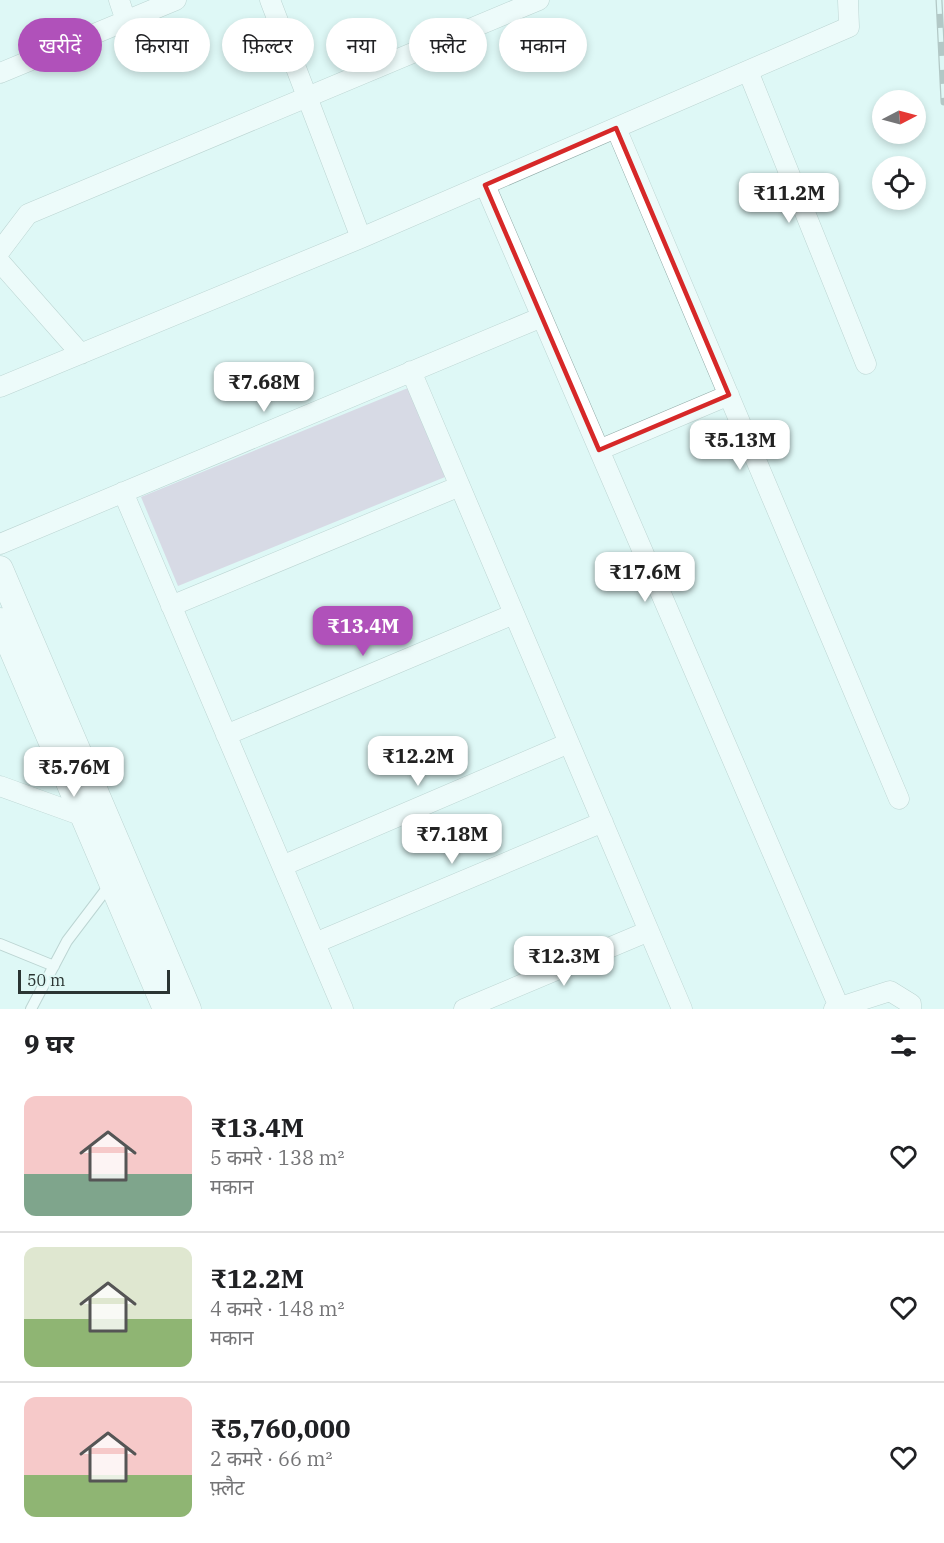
<!DOCTYPE html>
<html lang="hi">
<head>
<meta charset="utf-8">
<style>
	body { margin:0; font-family:"IBM Plex Serif","Noto Sans Devanagari",serif; background:#f2f2f2; color:#202124; height:100vh; display:flex; flex-direction:column; font-size:22px; white-space:nowrap }
	* { box-sizing:border-box; margin:0 }
	p { font-size:20px; color:#757577 }
	.icon { flex:none; width:33px; height:33px; fill:none; stroke:currentColor; stroke-width:2; stroke-linecap:round; stroke-linejoin:round }
	.map { position:relative; height:1009px; overflow:hidden }
	.sheet { display:flex; flex-direction:column; background:#fff; flex:1 }
	.sheet>* { flex:none }
	.hud { position:absolute; left:18px; top:18px; width:600px; height:54px; display:flex; gap:12px }
	.needle { width:39px; rotate:84deg }
	.buttons { position:absolute; left:872px; top:90px; display:grid; gap:12px }
	.buttons a { display:grid; place-items:center; width:54px; height:54px; border-radius:50%; background:#fff; box-shadow:0 3px 9px #0003; font-size:30px }
	.scale { position:absolute; left:18px; bottom:15px; width:152px; box-sizing:border-box; padding-left:6px; border:3px solid #2b3533; border-top:0; font-size:16px; line-height:21px; white-space:nowrap; color:#2b3533; -webkit-text-stroke:4px #def8f5; paint-order:stroke }
	.price { position:absolute; translate:-50% -51px; padding:0 14px; border-radius:12px; background:#fff; color:#222; font-size:20px; line-height:39px; filter:drop-shadow(0 2px 3px #0008) }
	.price::after { content:''; position:absolute; left:50%; top:36px; width:18px; height:14px; margin-left:-9px; background:inherit; clip-path:polygon(0 0,100% 0,50% 100%) }
	.price.selected { background:#b051ba; color:#fff }
	ul { padding:0; list-style:none }
	li { display:flex; align-items:center; gap:18px; height:150px; padding:0 24px }
	li+li { border-top:2px solid #e0e0e0 }
	li span { display:grid; place-items:center; flex:none; width:168px; height:120px; border-radius:12px; color:#555 }
	li>.icon { margin-inline-start:auto }
	span .icon { width:72px; height:72px; fill:#fffc; stroke-width:1 }
	li b { font-size:26px }
	h2 { display:flex; justify-content:space-between; align-items:center; height:72px; padding:0 24px; font-size:26px }
	.pill { padding:0 21px; border-radius:27px; background:#fff; box-shadow:0 3px 9px #0003; font-size:21px; line-height:54px }
	.pill.selected { background:#b051ba; color:#fff }
	.map>svg:first-child { display:block }
</style>
</head>
<body>
<div class="map">
<svg width="944" height="1009" viewBox="0 0 944 1009">
	<rect width="100%" height="100%" fill="#def8f5"/>
	<path fill="#cfb5d1" d="M408,388l37,89 -267,109 -37,-89z"/>
	<g fill="none" stroke-linecap="round" stroke-linejoin="round">
		<defs>
			<path id="service" d="M0,944l54,22
				M31,1009l36,-68 44,-58"/>
			<path id="minor" d="M119,0l7,21
				M270,0l91,238
				M748,71l118,293
				M0,73l176,-73
				M616,128l283,671
				M485,185l354,822
				M0,251l28,-37 511,-214
				M0,262l81,92
				M411,371l271,638
				M0,387l361,-149 488,-211 -1,-27
				M599,450l130,-55
				M123,492l220,517
				M0,544l542,-227
				M171,606l289,-120
				M226,735l288,-121
				M0,786l83,30 8,-3
				M282,866l287,-123
				M315,943l288,-121
				M464,1009l185,-78
				M834,1009l56,-18 21,13v5"/>
			<path id="tertiary" d="M0,569l188,440
				M0,621l166,388"/>
		</defs>
		<use href="#service" stroke="#92aba8" stroke-width="12"/>
		<use href="#minor" stroke="#92aba8" stroke-width="21"/>
		<use href="#tertiary" stroke="#92aba8" stroke-width="27"/>
		<use href="#service" stroke="#fff" stroke-width="10"/>
		<use href="#minor" stroke="#fff" stroke-width="20"/>
		<use href="#tertiary" stroke="#fff" stroke-width="26"/>
		<defs>
			<path id="rail" d="M939,0l5,102"/>
		</defs>
		<use href="#rail" stroke="#7d8f8c" stroke-width="7"/>
		<use href="#rail" stroke="#def8f5" stroke-width="4.5" stroke-dasharray="14" stroke-linecap="butt"/>
	</g>
	<path d="M0 0H944V1009H0ZM616,128l113,267 -130,55 -114,-265z" fill="#def8f5" fill-opacity=".55" fill-rule="evenodd"/>
	<path fill="none" stroke="#d62828" stroke-width="4.5" stroke-linejoin="round" d="M616,128l113,267 -130,55 -114,-265z"/>
</svg>
<div class="buttons">
<a><svg class="needle" viewBox="-14 -14 28 28"><path d="M0-13l5 13h-10z" fill="#e53935"/><path d="M0 13l5-13h-10z" fill="#757577"/></svg></a>
<a><svg class="icon" aria-label="locate" viewBox="0 0 24 24"><circle cx="12" cy="12" r="6"/><path d="M12 2v4M12 18v4M2 12h4M18 12h4"/></svg></a>
</div>
<div class="scale">50 m</div>
<b class="price" style="left:789px;top:224px">₹11.2M</b>
<b class="price" style="left:264px;top:413px">₹7.68M</b>
<b class="price" style="left:740px;top:471px">₹5.13M</b>
<b class="price" style="left:645px;top:603px">₹17.6M</b>
<b class="price selected" style="left:363px;top:657px">₹13.4M</b>
<b class="price" style="left:418px;top:787px">₹12.2M</b>
<b class="price" style="left:74px;top:798px">₹5.76M</b>
<b class="price" style="left:452px;top:865px">₹7.18M</b>
<b class="price" style="left:564px;top:987px">₹12.3M</b>
<div class="hud">
<a class="pill selected">खरीदें</a>
<a class="pill">किराया</a>
<a class="pill">फ़िल्टर</a>
<a class="pill">नया</a>
<a class="pill">फ़्लैट</a>
<a class="pill">मकान</a>
</div>
</div>
<section class="sheet">
<h2>9 घर<svg class="icon" aria-label="filters" viewBox="0 0 24 24"><path d="M4 7h16M4 17h16"/><circle cx="9" cy="7" r="2"/><circle cx="15" cy="17" r="2"/></svg></h2>
<ul>
<li><span style="background:linear-gradient(#f6c9c9 65%,#7fa58c 0)"><svg class="icon" aria-label="home" viewBox="0 0 24 24"><path d="M3 11l9-7 9 7M6 9v11h12V9"/></svg></span><div><b>₹13.4M</b><p>5 कमरे · 138 m²</p><p>मकान</p></div><svg class="icon" aria-label="heart" viewBox="0 0 24 24"><path d="M12 20l-8-8c-3-5 5-10 8-4 3-6 11-1 8 4z"/></svg></li>
<li><span style="background:linear-gradient(#dfe7d0 60%,#8fb573 0)"><svg class="icon" aria-label="home" viewBox="0 0 24 24"><path d="M3 11l9-7 9 7M6 9v11h12V9"/></svg></span><div><b>₹12.2M</b><p>4 कमरे · 148 m²</p><p>मकान</p></div><svg class="icon" aria-label="heart" viewBox="0 0 24 24"><path d="M12 20l-8-8c-3-5 5-10 8-4 3-6 11-1 8 4z"/></svg></li>
<li><span style="background:linear-gradient(#f6c9c9 65%,#8fb573 0)"><svg class="icon" aria-label="home" viewBox="0 0 24 24"><path d="M3 11l9-7 9 7M6 9v11h12V9"/></svg></span><div><b>₹5,760,000</b><p>2 कमरे · 66 m²</p><p>फ़्लैट</p></div><svg class="icon" aria-label="heart" viewBox="0 0 24 24"><path d="M12 20l-8-8c-3-5 5-10 8-4 3-6 11-1 8 4z"/></svg></li>
</ul>
</section>
</body>
</html>
